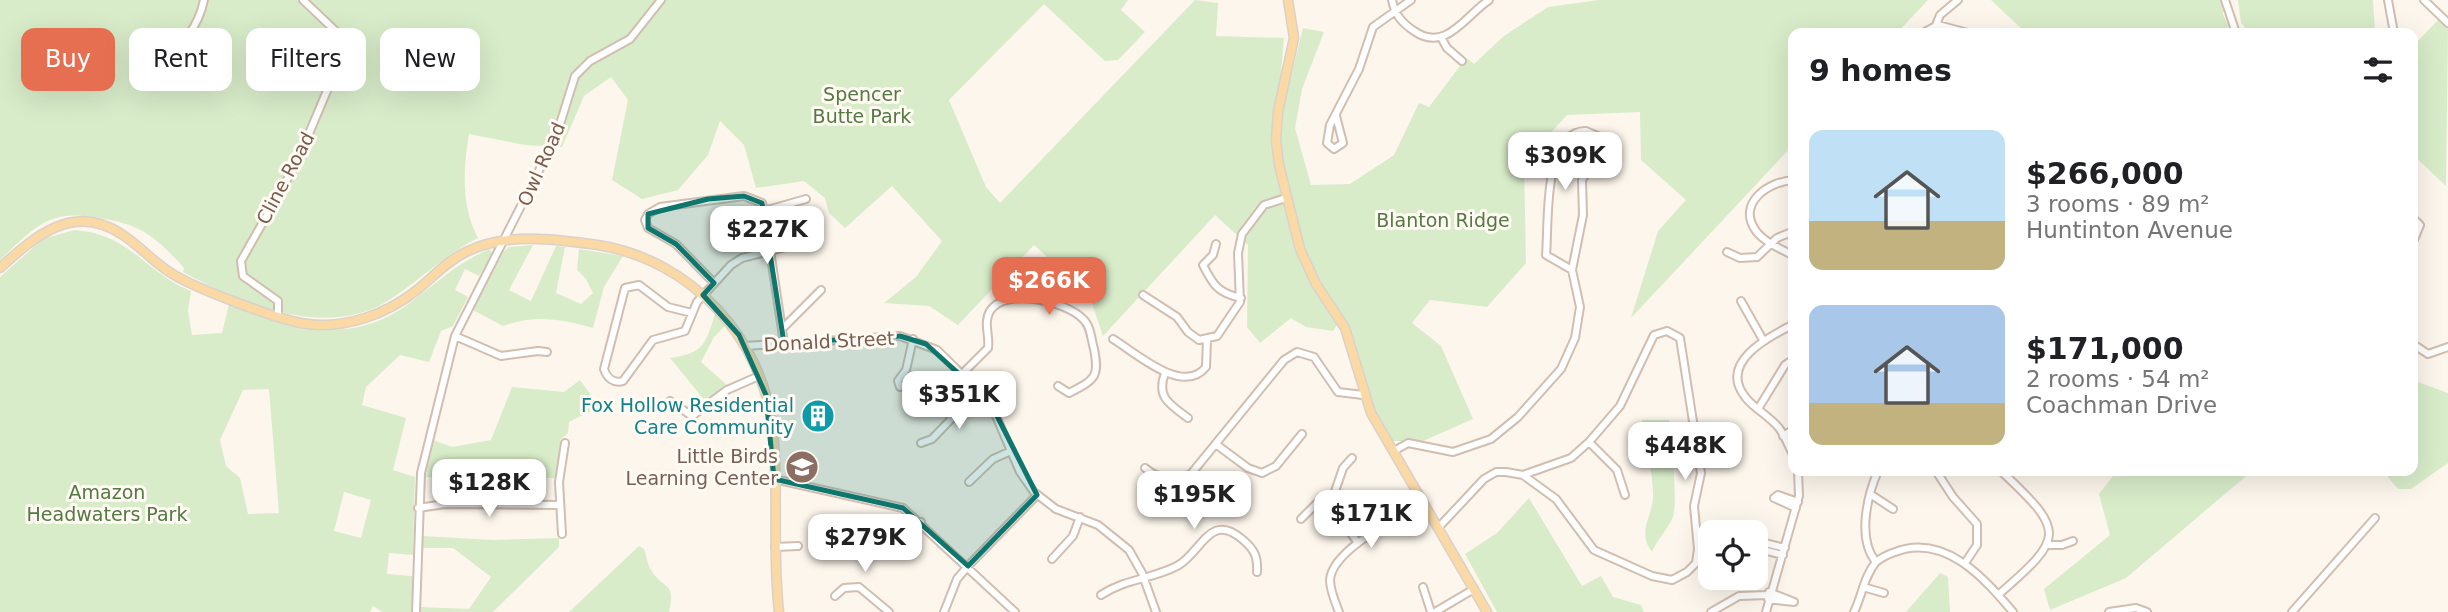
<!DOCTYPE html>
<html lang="en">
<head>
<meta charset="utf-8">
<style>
	body { margin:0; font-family:"DejaVu Sans",sans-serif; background:#f6f6f6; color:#202124; height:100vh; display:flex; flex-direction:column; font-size:26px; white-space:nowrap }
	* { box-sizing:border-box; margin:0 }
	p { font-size:23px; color:#757577 }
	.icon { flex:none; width:38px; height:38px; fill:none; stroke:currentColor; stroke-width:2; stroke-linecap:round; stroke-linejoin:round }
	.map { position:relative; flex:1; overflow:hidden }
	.side { position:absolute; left:1788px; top:28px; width:630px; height:448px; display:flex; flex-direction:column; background:#fff; border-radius:14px; box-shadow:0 7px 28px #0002 }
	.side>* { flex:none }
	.top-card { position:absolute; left:21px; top:28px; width:665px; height:63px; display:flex; gap:14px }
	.controls { position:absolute; left:1698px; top:520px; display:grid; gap:14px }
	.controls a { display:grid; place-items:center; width:70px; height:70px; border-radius:14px; background:#fff; box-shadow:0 7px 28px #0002; font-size:35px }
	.price { position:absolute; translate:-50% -60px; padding:0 16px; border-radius:14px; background:#fff; color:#222; font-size:23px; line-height:46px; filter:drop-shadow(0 2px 4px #0008) }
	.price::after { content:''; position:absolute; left:50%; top:42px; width:21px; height:16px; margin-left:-10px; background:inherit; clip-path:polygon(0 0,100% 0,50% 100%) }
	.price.current { background:#e76f51; color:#fff }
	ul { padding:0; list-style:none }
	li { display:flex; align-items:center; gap:21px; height:175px; padding:0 21px }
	li span { display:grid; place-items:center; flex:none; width:196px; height:140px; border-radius:14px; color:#555 }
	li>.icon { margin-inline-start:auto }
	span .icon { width:84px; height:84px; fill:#fffc; stroke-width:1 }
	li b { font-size:30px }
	h2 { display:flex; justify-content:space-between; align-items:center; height:84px; padding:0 21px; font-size:30px }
	.pill { padding:0 24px; border-radius:14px; background:#fff; box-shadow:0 7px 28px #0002; font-size:24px; line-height:63px }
	.pill.current { background:#e76f51; color:#fff }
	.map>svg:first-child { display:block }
</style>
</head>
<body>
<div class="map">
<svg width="2448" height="612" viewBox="0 0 2448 612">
	<rect width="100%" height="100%" fill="#fdf6ec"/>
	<path fill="#d8ecc9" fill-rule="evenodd" d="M0,0h1128l-7,10 24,22 -27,28 -13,1 -61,-57 -95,96 37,87 14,16 195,-203 23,3 -2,33 68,2 -8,94 24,117 41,70 -8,12 -27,-4 -15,-9 -31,25 -13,-16 1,-82 -33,-30 -112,121 -19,-56 -31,-18 -19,-17 -76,80 -29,-19 -45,-3 32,-26 26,-36 -50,-55 -47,42 -16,-15 -4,-15 -21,-17 -48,7 -12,-43 -24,-24 -12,34 -30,35 -36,9 -30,-19 16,-80 -17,-23 -27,19 -22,51 -37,-2 -56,-11c-6,34 -8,72 9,104 -34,17 -60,44 -92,64 -63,37 -146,1 -203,-30l1,-4c-30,-34 -46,-45 -91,-51 -14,-2 -29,-3 -43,3 -19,8 -35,26 -50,40z
		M1599,0h329l-31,33h-103v111l-163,174 27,-87 28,-31 -45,-40 -1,-48 -73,3 -43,47 2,101 -39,44 -57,-7 -18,23 29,23 32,73 -50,22h-32l-17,-31 -24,-82 -27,-42 -19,-37 -22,-84 -3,-23 1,-20 23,-94 21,4 -22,57 -7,39 16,57 39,-1 44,-29 25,-52 10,4 37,-49 8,6 30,-28 44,-29z
		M1991,0h231l1,14 8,19h-205z
		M2238,0h135l2,33h-125l-9,-10z
		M2439,19l9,8 -2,159 -33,-31v-109z
		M74,230c57,4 70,42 117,61l-3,20 4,24 30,-2 7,-29c68,24 123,45 186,-5 25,-19 45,-38 75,-50l2,5 -13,22 -14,-7 -10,21 13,7 -15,29 -12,5 -12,31 -29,-7 -34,32 -4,18 44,13 -13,52 22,7 -2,78 -24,-2 -2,21 25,2v36h-29l-10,-6 -3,6h-370v-335l43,-38zM269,389l10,124 -31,1 -8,-36 -14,-12 -6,-26 23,-50zM344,492l27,8 -10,38 -27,-7z
		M533,245l-24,45 22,11 25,-55 9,1 -9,46 25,11 12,-11 -7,-14 -9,-9 2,-21 44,7 -19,31 -11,41c-31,-9 -59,-14 -90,-2l-30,-16 31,-59 5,-4z
		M715,314l11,11 -12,12 -13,25 27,24 -22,16 -36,-44c34,-5 35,-13 45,-44z
		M580,380l14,19 -3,12 -22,11 -1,11 -8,7 3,10 -7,28 -130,-1 7,-37 19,7 39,-7 21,-53 52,5z
		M2413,380l35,13v70l-37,26h-13l-15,-18h30z
		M1642,420h27c2,20 10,84 3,99 -5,11 -15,21 -20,33 -15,-20 -1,-33 1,-53 1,-25 -8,-54 -11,-79z
		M2117,471h135l-126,107 -76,32 -6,-21 66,-54 -11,-41z
		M1529,498l53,88 19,-10 12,21 28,8 3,7h-147l-32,-58 32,-21z
		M421,536l73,4 65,-2v9l-66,65h-72v-5l48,2 22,-32 -38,-29h-31z
		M639,546l5,3c3,7 3,15 7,21 13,21 25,10 18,42h-100z
		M1940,573l8,4 2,35h-44z"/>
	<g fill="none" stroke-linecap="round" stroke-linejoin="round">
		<defs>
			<path id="minor" d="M1392,0c3,15 10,23 22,31 32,22 51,-15 75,-31
				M2225,0l11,33
				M2388,0l6,33
				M2424,0l24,23
				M1936,25l4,-10 18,-15
				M1923,33l15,-8 30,8
				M1442,39l5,9 15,13
				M160,59c23,-10 39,-35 44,-59
				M1336,116l7,27 -9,6 -7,-6 3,-18 29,-56 14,-42 38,-27
				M1794,180c-25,1 -58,23 -38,51 9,12 26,18 38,25
				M2413,218l7,7 -7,17
				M1216,244l-3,11 -10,10c10,20 15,28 38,33
				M1727,252l13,6 17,-1 20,-19 17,-7
				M714,283l-38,-39 -28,-16 -3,-8 3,-6 12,-7 84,-11 18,7 2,8
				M1143,295l34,22 11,15 11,8 18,-4 23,-34 -2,-49 4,-19 22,-29 22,-7
				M1741,301l22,39
				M692,313l-24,-6 -29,-22 -14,3 -21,81c3,9 10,15 19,12l30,-41 32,-9 12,-29 34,-37 11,-7 52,-13 24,-19
				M278,315v-14l-35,-25 -2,-15 56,-99 48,-114 -2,-10 -40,-38
				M1794,324c-26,13 -77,39 -48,74 9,11 23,18 33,30 6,8 10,19 15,29
				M784,327l37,-37
				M455,336l46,20 37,-5 9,1
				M1113,339c23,14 70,57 93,28l1,-27
				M784,343l-20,-132 42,-12
				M2413,344l15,10 20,-7
				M745,346l155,-10 37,14 53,52 30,70 14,20 22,17 42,16 31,25 13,23 14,39
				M1165,373c-9,24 4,31 23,45
				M962,374l26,-26c2,-12 -5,-25 2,-37 15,-24 76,-10 93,8 8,7 8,20 11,30 6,29 0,31 -25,44l-11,-7
				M900,387l-2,-6 8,-11 7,-31
				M670,401l22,15 35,-26 32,-14
				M1758,409l27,-44 9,-6
				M1783,436l11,-7
				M1589,442l28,28 8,25
				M921,443l11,-4 47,-49
				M1217,445l31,23 14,5 14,-7 26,-32
				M1394,451l14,-8 45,9 38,-13 27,-22 43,-48 14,-31 5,-31 -8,-37 11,-55 -1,-35 22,-36 -4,-7 -14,-6c-44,0 -37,93 -40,124l26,15
				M1145,468c15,12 28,14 46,6l93,-114 13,-8 17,5 24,35 25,3
				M1936,471l17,26 24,27v21l-12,18
				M774,479l129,29 112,104
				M969,482l24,-23 18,-8
				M1870,494l23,15
				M1332,500l8,18 18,25
				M418,508l27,-4 115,1
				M1796,508l-22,-10 4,-3 20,7
				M1301,519l16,-16 15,-3 11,-32 9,-10
				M1438,528l46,-49 12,-7h10l17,3 33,24 38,51 58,26 20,4 15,-8 9,-9 2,-14 -4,-43 7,-33 -21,-135 -13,-7 -13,4 -34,71 -31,36 -18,16 -48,17
				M562,534l-3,-52 6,-39
				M906,544l15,-22
				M2047,545h15l11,-4
				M775,547l23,-1
				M1783,555l-20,-5 -1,-4 3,-3 20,5
				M1052,559l21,-23 7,-19
				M1876,562c-19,-23 -9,-66 2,-91
				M1423,587l8,25
				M1863,587l21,6
				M1101,595c24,-16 51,-16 76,-29 24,-12 32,-55 65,-27 12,10 16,17 15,33
				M1998,595c67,-58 68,-63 3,-124
				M835,596l9,-8 15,-1 30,25
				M1768,599l26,3 -25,-10
				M416,612l5,-139 34,-137 101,-199 19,-61 15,-15 40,-22 31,-39
				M944,612l13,-33 11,-13 69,-71
				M1339,612c-4,-10 -9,-22 -9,-32 2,-31 70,-63 93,-77
				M1435,612l39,-23
				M1711,612l28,-16 29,-1
				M1766,612l33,-116 -1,-25
				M1854,612c8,-16 10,-36 22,-50 5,-4 13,-8 19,-10 50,-19 89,26 118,60
				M2109,612l27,-4 11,4
				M2292,612l83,-94"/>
			<path id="major" d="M1288,0l6,38 -16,74 -2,28 3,25 21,84 16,35 29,44 26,85 116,199
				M0,268c34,-31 74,-67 123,-33 17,11 30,27 48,38 23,15 110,48 136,51 39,5 80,-10 110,-34 16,-13 30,-29 49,-38 40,-20 89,-13 132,-7 94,15 166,94 175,187 6,60 -1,120 6,180"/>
		</defs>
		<use href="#minor" stroke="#d1beb0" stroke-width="10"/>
		<use href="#major" stroke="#dad1cd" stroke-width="11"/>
		<use href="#minor" stroke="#fff" stroke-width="6"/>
		<use href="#major" stroke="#fbd9a5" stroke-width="8"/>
	</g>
	<path fill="#0f766e" fill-opacity="0.2" stroke="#0f766e" stroke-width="5" stroke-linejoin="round" d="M744,196l18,7 22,140 116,-7 26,8 64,58 47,93 -69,71 -65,-58 -129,-29 -8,-84 -27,-60 -36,-40 11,-12 -38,-39 -28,-16v-14l60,-15z"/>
	<defs>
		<symbol id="building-disc" viewBox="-11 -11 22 22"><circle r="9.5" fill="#0f9aa8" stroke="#fffaf3"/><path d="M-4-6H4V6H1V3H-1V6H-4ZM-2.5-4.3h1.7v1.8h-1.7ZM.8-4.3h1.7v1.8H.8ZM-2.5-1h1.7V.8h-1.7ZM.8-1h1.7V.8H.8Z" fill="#fff"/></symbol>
		<symbol id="school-disc" viewBox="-11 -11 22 22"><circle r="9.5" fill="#8d6e63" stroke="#fffaf3"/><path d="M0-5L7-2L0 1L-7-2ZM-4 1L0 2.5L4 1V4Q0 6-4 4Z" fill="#fff"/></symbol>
	</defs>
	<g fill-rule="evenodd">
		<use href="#building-disc" x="799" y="397" width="38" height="38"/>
		<use href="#school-disc" x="783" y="448" width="38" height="38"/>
	</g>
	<g text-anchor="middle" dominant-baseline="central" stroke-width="6" stroke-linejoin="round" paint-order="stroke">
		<g font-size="19" fill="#537a41" stroke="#fffaf3">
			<text x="862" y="94">Spencer<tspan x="862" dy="22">Butte Park</tspan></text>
			<text x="1443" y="220">Blanton Ridge</text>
			<text x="107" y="492">Amazon<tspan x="107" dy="22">Headwaters Park</tspan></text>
		</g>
		<g font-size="19" fill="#7a5c4d" stroke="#fffaf3">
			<text transform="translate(541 164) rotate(-66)">Owl Road</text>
			<text transform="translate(285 178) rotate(-62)">Cline Road</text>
			<text transform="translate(829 341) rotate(-3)">Donald Street</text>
		</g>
		<g font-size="19" fill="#0d838f" stroke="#fffaf3" text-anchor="end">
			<text x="794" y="405">Fox Hollow Residential<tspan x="794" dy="22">Care Community</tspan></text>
		</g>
		<g font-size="19" fill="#785e54" stroke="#fffaf3" text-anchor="end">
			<text x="778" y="456">Little Birds<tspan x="778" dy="22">Learning Center</tspan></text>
		</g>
	</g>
</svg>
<div class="controls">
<a><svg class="icon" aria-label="locate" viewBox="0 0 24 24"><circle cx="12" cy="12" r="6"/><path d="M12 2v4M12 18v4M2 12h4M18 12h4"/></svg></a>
</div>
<b class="price" style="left:1565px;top:192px">$309K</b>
<b class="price" style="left:767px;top:266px">$227K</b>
<b class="price current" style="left:1049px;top:317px">$266K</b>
<b class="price" style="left:959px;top:431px">$351K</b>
<b class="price" style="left:1685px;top:482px">$448K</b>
<b class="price" style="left:489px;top:519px">$128K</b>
<b class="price" style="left:1194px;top:531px">$195K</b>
<b class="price" style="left:1371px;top:550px">$171K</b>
<b class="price" style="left:865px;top:574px">$279K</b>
<div class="top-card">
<a class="pill current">Buy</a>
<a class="pill">Rent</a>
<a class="pill">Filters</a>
<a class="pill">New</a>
</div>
<section class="side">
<h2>9 homes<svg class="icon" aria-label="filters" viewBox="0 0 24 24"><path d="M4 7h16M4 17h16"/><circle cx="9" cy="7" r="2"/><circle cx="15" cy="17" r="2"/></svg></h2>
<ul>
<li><span style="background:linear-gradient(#bfe0f5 65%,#c2b280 0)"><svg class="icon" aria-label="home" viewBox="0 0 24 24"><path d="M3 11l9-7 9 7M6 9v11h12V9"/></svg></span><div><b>$266,000</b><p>3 rooms · 89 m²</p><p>Huntinton Avenue</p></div></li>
<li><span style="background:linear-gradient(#a9c7e8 70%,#c2b280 0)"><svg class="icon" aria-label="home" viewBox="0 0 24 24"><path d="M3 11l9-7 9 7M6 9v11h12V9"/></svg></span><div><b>$171,000</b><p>2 rooms · 54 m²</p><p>Coachman Drive</p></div></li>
</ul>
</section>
</div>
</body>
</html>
